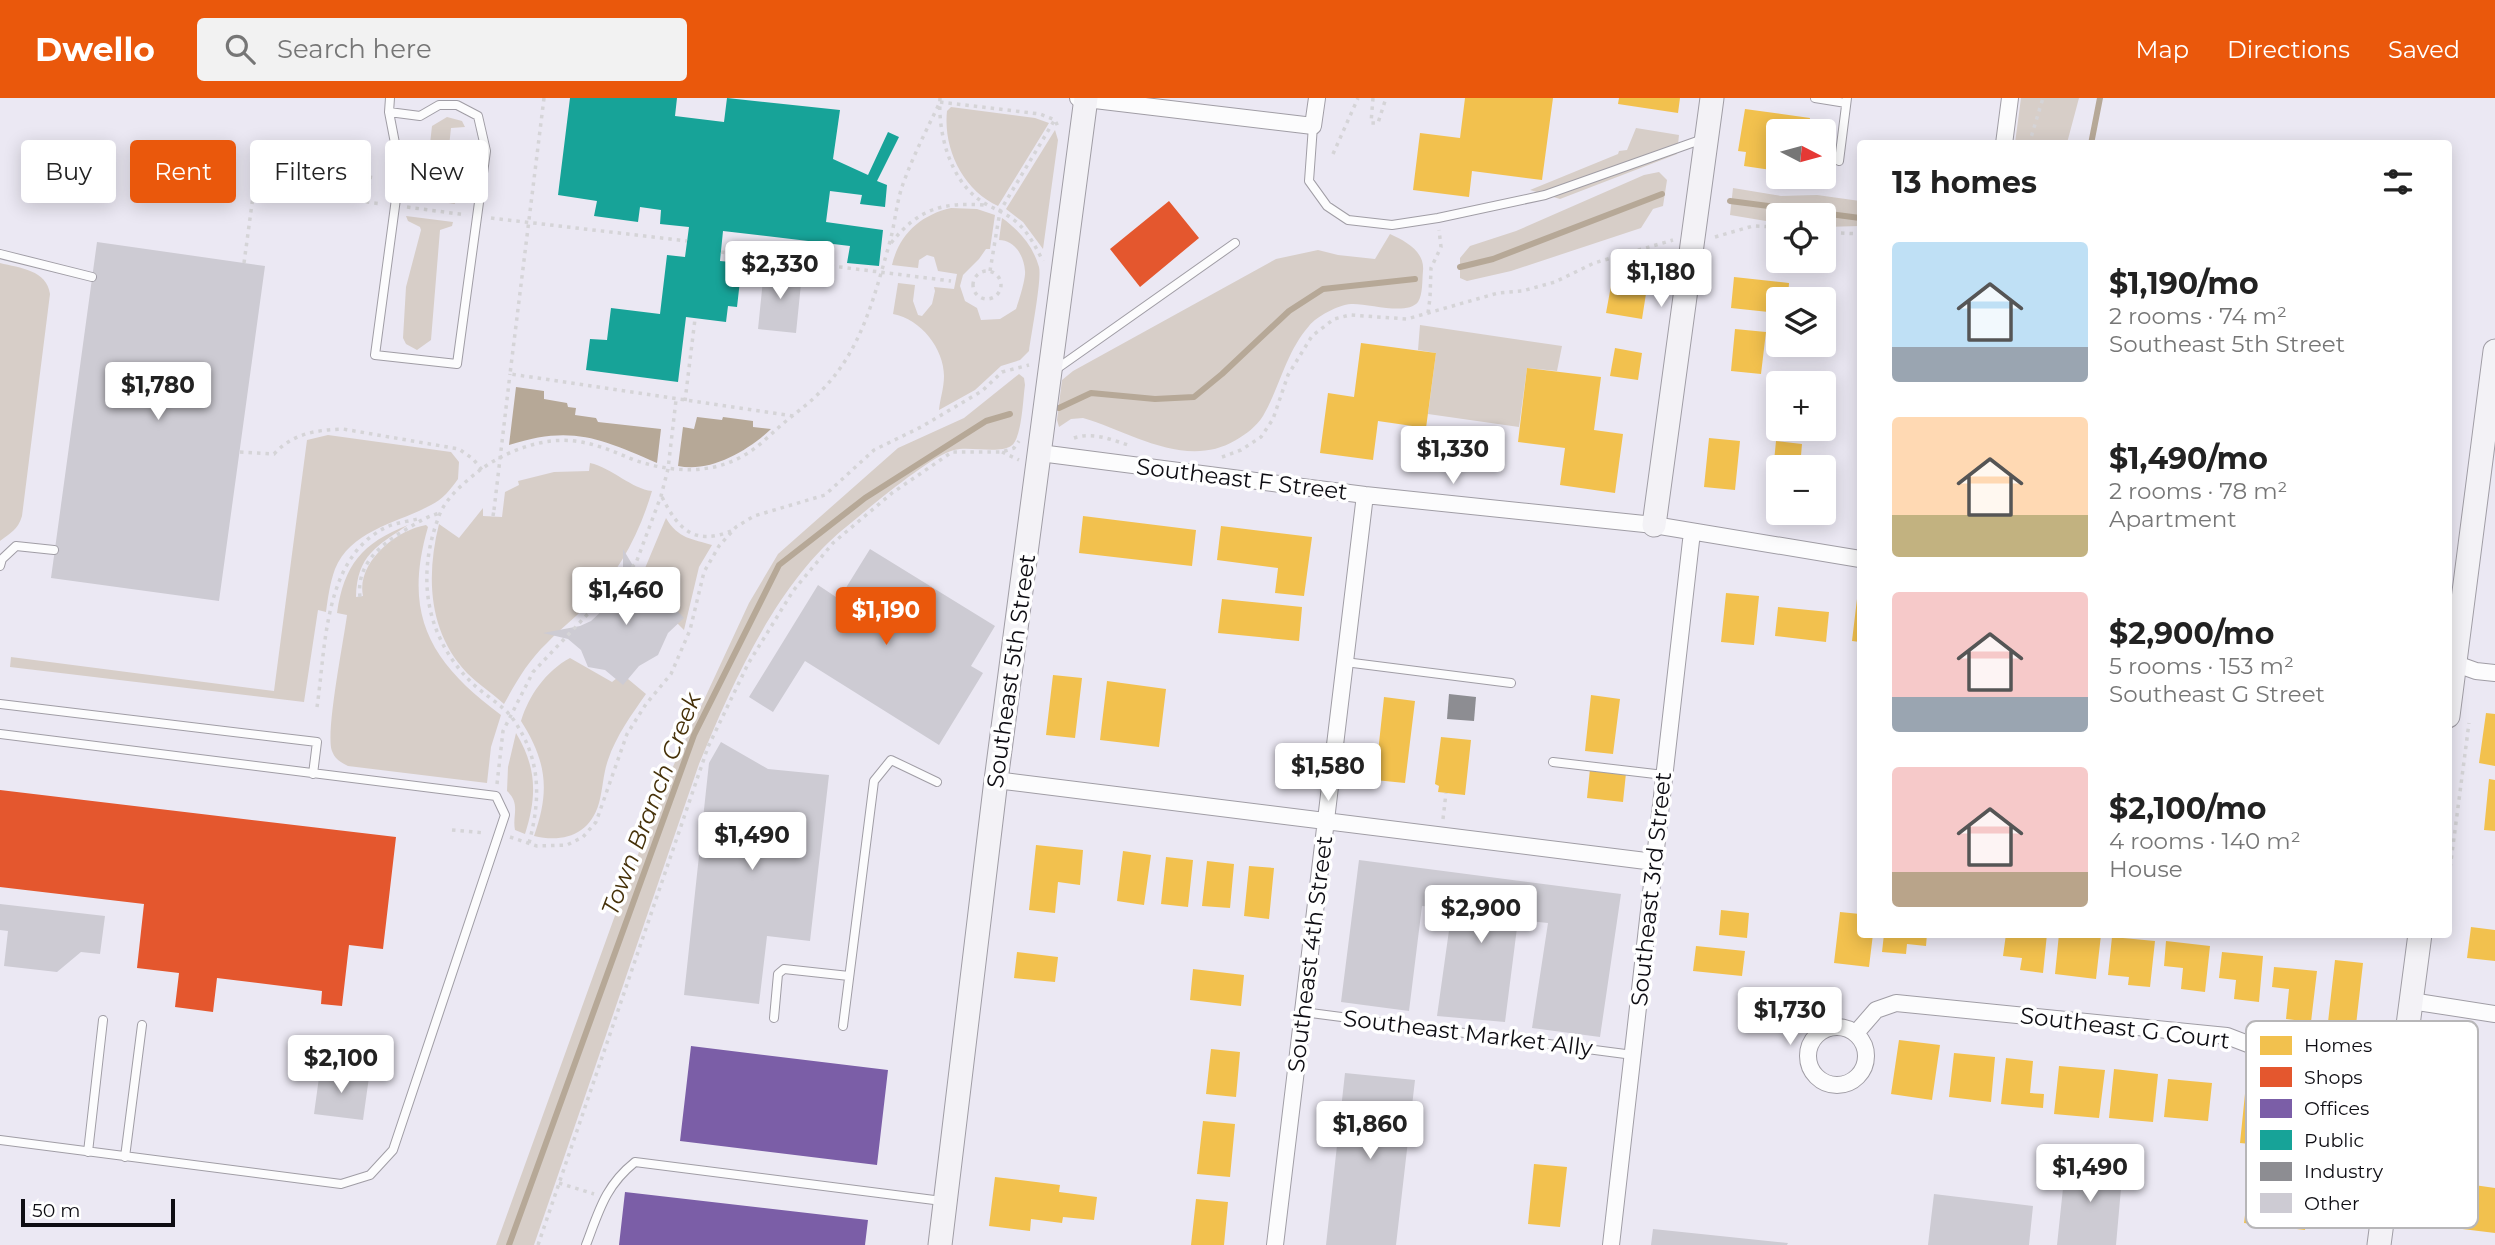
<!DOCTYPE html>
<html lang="en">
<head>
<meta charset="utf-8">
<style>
	body { margin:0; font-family:Montserrat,sans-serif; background:#f2f2f2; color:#222; height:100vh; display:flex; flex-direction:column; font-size:26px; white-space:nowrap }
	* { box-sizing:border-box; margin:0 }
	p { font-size:23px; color:#767676 }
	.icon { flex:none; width:38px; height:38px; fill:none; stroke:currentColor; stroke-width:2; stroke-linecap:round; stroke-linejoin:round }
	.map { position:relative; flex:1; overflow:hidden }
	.details { position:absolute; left:1857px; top:42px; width:595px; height:798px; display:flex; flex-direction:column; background:#fff; border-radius:7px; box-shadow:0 4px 18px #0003 }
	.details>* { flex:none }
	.top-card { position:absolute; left:21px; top:42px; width:665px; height:63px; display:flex; gap:14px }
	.needle { width:46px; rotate:96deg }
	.fabs { position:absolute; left:1766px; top:21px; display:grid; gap:14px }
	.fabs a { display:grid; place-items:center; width:70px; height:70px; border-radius:7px; background:#fff; box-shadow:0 4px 18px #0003; font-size:35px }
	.scale { position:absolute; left:21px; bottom:18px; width:154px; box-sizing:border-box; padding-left:7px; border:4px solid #0e0d13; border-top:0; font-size:19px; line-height:24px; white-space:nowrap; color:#0e0d13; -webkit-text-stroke:5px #fff; paint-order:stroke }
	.price { position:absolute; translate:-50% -60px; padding:0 16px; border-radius:7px; background:#fff; color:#222; font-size:23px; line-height:46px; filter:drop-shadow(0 2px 4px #0008) }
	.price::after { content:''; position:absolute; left:50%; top:42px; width:21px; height:16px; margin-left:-10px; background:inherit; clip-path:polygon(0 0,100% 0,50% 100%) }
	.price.active { background:#ea580c; color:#fff }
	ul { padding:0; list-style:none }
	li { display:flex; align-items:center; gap:21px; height:175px; padding:0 35px }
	li span { display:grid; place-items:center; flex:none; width:196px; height:140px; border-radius:7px; color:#555 }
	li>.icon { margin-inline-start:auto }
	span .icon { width:84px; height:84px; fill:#fffc; stroke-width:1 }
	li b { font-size:30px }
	h2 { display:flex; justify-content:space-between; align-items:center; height:84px; padding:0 35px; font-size:30px }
	.pill { padding:0 24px; border-radius:7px; background:#fff; box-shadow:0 4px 18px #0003; font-size:24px; line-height:63px }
	.pill.active { background:#ea580c; color:#fff }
	header { display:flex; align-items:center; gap:42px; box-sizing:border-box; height:98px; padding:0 35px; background:#ea580c; color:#fff }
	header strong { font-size:33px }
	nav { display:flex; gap:38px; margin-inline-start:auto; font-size:24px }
	.search { width:490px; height:63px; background:#f2f2f2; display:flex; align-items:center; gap:18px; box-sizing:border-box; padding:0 24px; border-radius:7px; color:#767676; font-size:26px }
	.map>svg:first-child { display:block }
</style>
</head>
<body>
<header>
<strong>Dwello</strong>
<div class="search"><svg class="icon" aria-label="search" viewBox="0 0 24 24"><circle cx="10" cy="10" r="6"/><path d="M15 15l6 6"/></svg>Search here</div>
<nav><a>Map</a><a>Directions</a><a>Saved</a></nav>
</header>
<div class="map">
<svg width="2495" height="1147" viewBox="0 0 2495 1147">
	<rect width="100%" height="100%" fill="#ebe8f3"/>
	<path fill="#d7cec8" d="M2021,0h58l-12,45h-52z
		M951,9l84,11 14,5 -51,83c-35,-16 -55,-57 -51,-95z
		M447,19l15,4 3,6 -14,1 -7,65 9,3 2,8 -46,-7 5,-7 11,-1 7,-63z
		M1636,30l43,7 -2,19 -117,45 -30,-9 88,-36 1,-3 8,-1z
		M1055,32l3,10 -15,109 -20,-27 -17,-13z
		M1659,74l8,8 -4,26 -10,3 -12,19 -130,43 -44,10 -7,-3v-20l10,-12 46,-15 128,-56z
		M1733,90l48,8 36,-1 43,6v25l-36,1v-12h-46v8l-48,-8z
		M951,110l26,1 18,6 -5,34h-4l-7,10 -16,16 -3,11 5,15 12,7 4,12 19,-1 16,-10c3,-8 10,-31 9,-38 -1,-15 -10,-31 -26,-31l3,-22c17,12 31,28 37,49 3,12 -8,68 -10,84l-9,9 -19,6 -26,24 -36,20c1,-11 5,-22 5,-34 0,-27 -23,-57 -51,-62l5,-31 17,2 -2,16 5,14 4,1 10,-12 3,-13 -1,-4 20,2 3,-15 -19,-3 -4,-14 -7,-2 -8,5 -1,8 -26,-3c7,-30 28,-50 59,-57z
		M406,118l47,6 -1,4 -12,4 -9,110 -14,10 -11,-6 -3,-6 3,-51 15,-57 -1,-3 -12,-6z
		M1390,136c15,7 35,17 33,37 -1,9 0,23 -5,31 -11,14 -50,1 -67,2 -13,1 -34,12 -42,22 -23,26 -29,61 -46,90 -7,11 -17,18 -27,24 -50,30 -105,-8 -153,-22l-12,1 -12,8 -2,-7 5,-40 11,-9 203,-112 42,-9 20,5 37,4z
		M0,165c20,5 47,7 50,31l-28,222c-4,14 -12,17 -22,25z
		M1420,227l142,21 -5,25 -30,-3 -8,59 -91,-13 8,-61 -18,-3z
		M1019,276l5,4 1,7c-2,13 -3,54 -14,61 -12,8 -42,0 -57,4 -24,6 -86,59 -108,77 -69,55 -114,157 -147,237l-165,481h-38l130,-360 44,-112 79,-170 29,-49 120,-106 66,-30z
		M328,337l123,17 8,10 -1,17c-7,10 -16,21 -27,26 -33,18 -80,25 -96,64 -5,14 -7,28 -9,43l-8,-2 -14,92 -294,-35 1,-10 263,34 33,-251z
		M590,365c22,5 42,26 62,28 -13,44 -34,83 -66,115 -12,13 -27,24 -39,37 -19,18 -31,39 -43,61 -12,-11 -26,-20 -37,-31 -39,-41 -41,-97 -28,-149l20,14 24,-30v8l19,1 3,-25 14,-7 -1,-4 36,-9 35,-1z
		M666,420c12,21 27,21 46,27l-13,22 -15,63 -14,-14 5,-11 -32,-32z
		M408,427c-31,21 -51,30 -52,72l7,-1c-7,-33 33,-66 63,-71l2,2c-26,89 3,136 73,188l-10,32 -4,36 -139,-17c-8,-4 -13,-7 -16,-15 -7,-17 12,-112 15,-136l-10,-2c7,-48 25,-70 71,-88z
		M570,560l42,24 10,-8 24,20c-14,20 -30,42 -38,66 -5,14 -5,29 -9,43 -9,32 -36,40 -65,33 16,-45 13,-74 -13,-115 8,-26 25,-50 49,-63z
		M516,635c21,35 21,63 9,101l-10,-4c-3,-15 6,-26 -8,-39l1,-24z"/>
	<path fill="#b6a897" d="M516,289l28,4v8l23,4 1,4 8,1 -1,7 21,3 2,4 63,7 -4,34c-57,-25 -86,-38 -148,-18z
		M697,319l25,3 1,-3 30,4v6l18,2c-23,22 -61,44 -93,37l5,-39 11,2z"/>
	<path fill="#f2c14e" d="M1465,0h88l-11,82 -70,-9 -3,26 -56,-7 7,-57 40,5z
		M1619,0h61l-2,15 -60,-9z
		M1745,11l65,9 -2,13h-30v40l-34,-5 2,-14 -8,-1z
		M1613,177l35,6 -6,38 -36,-6z
		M1734,179l55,6 -1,16h-10v14l-47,-5z
		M1735,231l31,3 -5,42 -30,-3z
		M1361,245l75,10 -10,75 -48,-7 -5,39 -53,-7 8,-60 26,4z
		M1615,250l27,5 -4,27 -28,-4z
		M1527,270l74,9 -7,53 29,4 -8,59 -55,-8 5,-37 -47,-6z
		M1709,340l31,3 -5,49 -31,-3z
		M1776,343l26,3 -2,23h-22v25h-7z
		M1083,418l113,14 -4,36 -113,-13z
		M1221,428l91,11 -8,59 -29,-3 3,-25 -61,-8z
		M1726,495l33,3 -5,49 -33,-3z
		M1222,501l80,8 -3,34 -81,-8z
		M1857,501l3,1v42l-8,-1z
		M1778,509l51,5 -3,30 -51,-6z
		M1053,577l29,3 -7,60 -29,-3z
		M1107,583l59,8 -7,58 -59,-7z
		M1591,597l29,4 -7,55 -28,-3z
		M1384,599l31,4 -10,82 -30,-3z
		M2486,615l9,1v52l-16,-3z
		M1441,639l30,3 -6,55 -27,-3 1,-6 -4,-2z
		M1590,671l36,4 -3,29 -36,-4z
		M2489,681l6,1v51l-11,-1z
		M1036,747l47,5 -3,35 -22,-3 -3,31 -26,-3z
		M1123,753l28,4 -7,50 -27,-4z
		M1166,759l27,3 -5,47 -27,-3z
		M1207,763l27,3 -4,44 -28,-2z
		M1249,768l25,2 -5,51 -25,-3z
		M1721,812l28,3 -2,25 -28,-3z
		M1840,814l20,2v20h13l-4,33 -35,-4z
		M2471,829l24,3v31l-28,-3z
		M1884,836h43l-1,12 -19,-2 -1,10 -24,-2z
		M2006,836h41l-4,39 -23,-3 2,-12 -19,-2z
		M2059,836l42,1 -5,44 -41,-5z
		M2112,839l43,4 -5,46 -22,-2 1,-8 -21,-2z
		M2166,843l44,5 -5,46 -24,-3 2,-21 -19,-2z
		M1696,848l49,5 -3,25 -49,-5z
		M1017,854l41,5 -3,25 -41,-4z
		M2222,854l41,4 -4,46 -25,-3 2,-19 -17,-2z
		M2335,862l28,3 -8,71 -28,-3z
		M2274,869l43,4 -6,51 -25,-3 3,-30 -17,-2z
		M1193,871l51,6 -3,31 -51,-6z
		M1899,942l41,5 -8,55 -41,-6z
		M1211,951l29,3 -4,45 -30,-3z
		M1954,955l41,4 -4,45 -42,-5z
		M2006,960l27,3 -3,32 14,1 -1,14 -42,-4z
		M2059,968l46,4 -6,48 -45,-4z
		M2114,971l44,5 -5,48 -44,-4z
		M2168,981l44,4 -4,38 -44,-4z
		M2246,986l32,3 -7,59 -31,-3z
		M1203,1023l32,3 -5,53 -33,-3z
		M1534,1066l33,3 -7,60 -32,-3z
		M2270,1077l41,5 -6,50 -61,-7 5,-39 20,2z
		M995,1079l65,8 -1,7 38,5 -3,23 -31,-3 -1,6 -31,-4 -1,12 -41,-5z
		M2467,1086l28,4v45l-57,-7 4,-36 24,3z
		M1196,1101l32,3 -4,43h-33z"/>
	<path fill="#e4572e" d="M1169,103l30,37 -59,49 -30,-38z
		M0,692l396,47 -13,112 -34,-4 -7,61 -21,-2 1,-13 -105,-13 -4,34 -38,-5 4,-34 -42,-5 7,-64 -144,-17z"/>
	<path fill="#7b5ea7" d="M691,948l197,24 -11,95 -197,-24z
		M625,1094l243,28 -3,25h-246z"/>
	<path fill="#17a398" d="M570,0h107l-2,18 49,6 3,-24 113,12 -7,49 35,16 20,-43 11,5 -22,44 10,4 -2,22 -25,-3 2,-9 -32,-4 -4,31 57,8 -4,36 -32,-3 3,-17 -127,-15 -3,30 22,2 -5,44 -9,-1 -2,16 -40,-5 -8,65 -92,-12 4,-31 17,1 4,-32 49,6 7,-59 18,2 4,-30 -29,-3 1,-14 -21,-3 -2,15 -44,-6 3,-15 -39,-6z"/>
	<path fill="#8d8d92" d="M1449,596l27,3 -2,24 -27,-2z"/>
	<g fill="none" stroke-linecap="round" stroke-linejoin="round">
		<path stroke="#b6a897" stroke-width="6" d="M2091,46l9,-46
			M1730,103l130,17
			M1460,169l33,-8 169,-65
			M1059,310l32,-15 64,6 39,-2 28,-23 67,-63 34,-22 92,-10
			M509,1147l185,-510 85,-170 86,-67 121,-77 24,-7"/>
	</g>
	<path fill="#cdcbd3" d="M97,144l168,24 -46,335 -168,-23z
		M764,172l38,4 -6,59 -38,-4z
		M623,451l15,25 24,12 8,17 14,15 -16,15 -10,22 -19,11 -16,19 -18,-15 -17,-3 -7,-17 -13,-11 -25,-6 37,-7 11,-5 14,-13 13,-15 5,-12z
		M870,451l125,77 -24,40 12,7 -44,72 -134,-84 -32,51 -24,-15 69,-112 21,14z
		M721,644l47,27 61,6 -19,166 -43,-5 -8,68 -75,-9 25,-232z
		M1359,762l262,34 -21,143 -68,-9 16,-105 -30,-3 -13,102 -68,-6 15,-107 -30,-3 -13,105 -68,-9z
		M0,806l105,12 -5,38 -19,-2 -24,20 -53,-6 4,-35 -8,-1z
		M320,972l49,7 -6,43 -49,-6z
		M1345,975l70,7 -19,165h-70z
		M2066,1062l57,6 -7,79h-59z
		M1934,1096l99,12 -4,39h-101z
		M1653,1131l135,14 -1,2h-136z"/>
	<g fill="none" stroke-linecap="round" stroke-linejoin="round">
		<defs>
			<path id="lane" d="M1815,0l31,5
				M389,14l31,4 19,-11h18l21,11 8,35 -29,213 -82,-9 25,-186 -11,-57 1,-14
				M1313,28l-4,55 18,25 21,14 44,5 46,-7 107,-23 158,-56
				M1839,63l8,-63
				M0,156l92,23
				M1055,272l180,-127
				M0,468l2,-7 14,-13 38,4
				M1345,564l166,21
				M0,606l317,38 -4,32
				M0,636l496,62 9,19 -112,335 -23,25 -29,9 -341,-44
				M1553,664l111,13
				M1303,914l330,43
				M774,920l4,-44 6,-5 65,7
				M843,928l31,-245 17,-21 46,22
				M88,1054l15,-132
				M125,1059l17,-132
				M586,1147c13,-34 19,-59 49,-83l307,39"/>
			<path id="street" d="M1078,0l235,28 4,-28
				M2004,46l6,-46
				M1040,355l325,42 289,30 206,34
				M2448,563l28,10 19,2
				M996,682l658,82
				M2411,903l84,13
				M1808 958a29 29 0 1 1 58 0a29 29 0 1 1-58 0Z
				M1856,935l20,-23 20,-7 331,33 89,34 84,10
				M1275,1147l90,-750
				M1611,1147l81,-713"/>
			<path id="secondary" d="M1654,427l58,-427
				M2448,618l47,-365
				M940,1147l55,-457 91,-690
				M2379,1147l41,-311"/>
		</defs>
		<use href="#lane" stroke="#a09da5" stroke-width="10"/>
		<use href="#street" stroke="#a09da5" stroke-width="18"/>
		<use href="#secondary" stroke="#a09da5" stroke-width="25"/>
		<path stroke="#d5d4d7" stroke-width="3.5" stroke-dasharray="3.5 5" stroke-linecap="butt" d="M544,0l-34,276 284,42
			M940,0c-2,34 9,78 37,100 11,9 26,13 37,22 14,11 21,26 29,41
			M1373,0l-2,25h7l8,-25
			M940,4l100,12 15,6 4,9
			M2029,46l14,-46
			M1333,56l25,-56
			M407,109l59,8
			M491,120l196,23
			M1824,134l36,2
			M1715,139l38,-11 25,1
			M891,145c27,-34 51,-41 94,-38
			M721,154l230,29
			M244,165l12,-89 61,22 39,5 4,-30 11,2 -4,29 15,2
			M973 187a14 14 0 1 1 28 0a14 14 0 1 1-28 0Z
			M990,173l10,-60 54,-90
			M1428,215l2,-15 1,-30 10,-21 -2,-17
			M685,303l10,-82
			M1074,340c18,-6 36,1 54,7
			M240,354l34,2c19,-21 43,-24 69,-25l116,20 14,10 9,11
			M1002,354l17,8
			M1222,359l19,-7 20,-13 12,-18 15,-44 24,-39 22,-17 16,-4 57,4 91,-26 24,-2 33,-9 39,-19 79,-23
			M662,399c16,32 32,49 69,34
			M493,418l1,-6
			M360,499c-4,-32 20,-52 45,-67 12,-7 20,-13 35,-17
			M317,609c9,-60 6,-152 72,-181 10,-4 22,-5 32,-8
			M497,686l6,-53 30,-59 103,-109 25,-67 7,-27 8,-69
			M1443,721l3,-26
			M452,732l33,3
			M510,739l27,9 30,-1 16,-8 13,-15 31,-88 19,-30 25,-30 19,-44 14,-58 15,-26 17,-19 18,-11 71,-21 49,-45 47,-23 61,-36 20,-19 27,-7
			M529,745c12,-45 12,-84 -16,-124 -10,-14 -29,-24 -42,-37 -46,-46 -55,-106 -32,-166 7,-19 26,-34 41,-46 26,-19 63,-33 95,-29 22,3 40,11 59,19 39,13 79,15 114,-7 11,-7 21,-17 30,-25 14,-13 30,-23 43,-37 40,-40 53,-93 68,-146 6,-20 7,-42 14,-61 10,-28 24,-55 37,-82
			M2448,786l21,-161
			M559,1085l35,11
			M538,1147l170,-498 40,-83 45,-73 40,-48 59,-50 60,-41h50l12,-4 5,-7"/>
		<use href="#lane" stroke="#fcfcfd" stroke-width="8"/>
		<use href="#street" stroke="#fcfcfd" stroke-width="16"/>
		<use href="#secondary" stroke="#f3f2f6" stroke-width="23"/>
		<path stroke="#d5d4d7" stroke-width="3.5" stroke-dasharray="3.5 5" stroke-linecap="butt" d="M494,412l16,-136"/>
	</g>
	<g text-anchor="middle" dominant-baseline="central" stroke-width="7" stroke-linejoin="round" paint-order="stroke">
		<g font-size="23" fill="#0e0d13" stroke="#fff">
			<text transform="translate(1242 381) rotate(7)">Southeast F Street</text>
			<text transform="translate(1011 573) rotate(-82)">Southeast 5th Street</text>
			<text transform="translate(1651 791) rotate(-84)">Southeast 3rd Street</text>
			<text transform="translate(1310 856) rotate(-83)">Southeast 4th Street</text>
			<text transform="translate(2125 930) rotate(7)">Southeast G Court</text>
			<text transform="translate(1468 935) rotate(7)">Southeast Market Ally</text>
		</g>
		<g font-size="24" font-style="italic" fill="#463109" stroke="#fff">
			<text transform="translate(651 706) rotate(-69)">Town Branch Creek</text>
		</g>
	</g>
	<rect x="2246" y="923" width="232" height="207" rx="10" fill="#fff" stroke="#b7b6b8" stroke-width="2"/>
	<rect x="2260" y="938" width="32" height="19" fill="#f2c14e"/>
	<rect x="2260" y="969" width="32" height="20" fill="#e4572e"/>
	<rect x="2260" y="1001" width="32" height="19" fill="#7b5ea7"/>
	<rect x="2260" y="1032" width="32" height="20" fill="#17a398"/>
	<rect x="2260" y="1064" width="32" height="19" fill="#8d8d92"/>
	<rect x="2260" y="1095" width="32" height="20" fill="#cdcbd3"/>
	<g font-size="19" fill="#0e0d13">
		<text x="2304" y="954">Homes</text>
		<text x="2304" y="986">Shops</text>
		<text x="2304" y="1017">Offices</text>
		<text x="2304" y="1049">Public</text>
		<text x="2304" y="1080">Industry</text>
		<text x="2304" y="1112">Other</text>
	</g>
</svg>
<div class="fabs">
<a><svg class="needle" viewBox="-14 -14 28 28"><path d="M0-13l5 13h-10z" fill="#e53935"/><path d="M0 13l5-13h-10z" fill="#767676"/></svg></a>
<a><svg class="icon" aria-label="locate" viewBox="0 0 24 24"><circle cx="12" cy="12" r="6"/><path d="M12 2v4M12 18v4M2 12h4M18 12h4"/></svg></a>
<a><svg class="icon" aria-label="layers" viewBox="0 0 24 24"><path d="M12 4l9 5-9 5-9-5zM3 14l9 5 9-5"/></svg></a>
<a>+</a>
<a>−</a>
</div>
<div class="scale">50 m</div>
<b class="price" style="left:780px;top:203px">$2,330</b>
<b class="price" style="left:1661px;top:211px">$1,180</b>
<b class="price" style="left:158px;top:324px">$1,780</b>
<b class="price" style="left:1453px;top:388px">$1,330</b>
<b class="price" style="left:626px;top:529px">$1,460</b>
<b class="price active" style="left:886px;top:549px">$1,190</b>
<b class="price" style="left:1328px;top:705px">$1,580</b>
<b class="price" style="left:752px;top:774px">$1,490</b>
<b class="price" style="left:1481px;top:847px">$2,900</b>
<b class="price" style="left:1790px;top:949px">$1,730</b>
<b class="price" style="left:341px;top:997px">$2,100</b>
<b class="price" style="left:1370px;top:1063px">$1,860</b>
<b class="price" style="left:2090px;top:1106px">$1,490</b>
<div class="top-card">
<a class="pill">Buy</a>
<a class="pill active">Rent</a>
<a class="pill">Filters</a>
<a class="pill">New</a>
</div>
<section class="details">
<h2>13 homes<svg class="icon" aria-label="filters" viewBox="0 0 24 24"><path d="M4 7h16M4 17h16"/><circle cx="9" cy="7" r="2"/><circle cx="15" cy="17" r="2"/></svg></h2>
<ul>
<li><span style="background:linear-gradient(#bfe0f5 75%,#9aa5b1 0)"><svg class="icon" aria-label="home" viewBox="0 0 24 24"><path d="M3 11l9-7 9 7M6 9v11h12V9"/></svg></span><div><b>$1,190/mo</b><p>2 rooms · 74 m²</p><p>Southeast 5th Street</p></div></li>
<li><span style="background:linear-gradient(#ffd9b3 70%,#c2b280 0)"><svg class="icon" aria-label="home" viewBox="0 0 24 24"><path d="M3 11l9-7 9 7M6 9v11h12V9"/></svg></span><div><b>$1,490/mo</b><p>2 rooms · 78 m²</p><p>Apartment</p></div></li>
<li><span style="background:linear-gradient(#f6c9c9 75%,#9aa5b1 0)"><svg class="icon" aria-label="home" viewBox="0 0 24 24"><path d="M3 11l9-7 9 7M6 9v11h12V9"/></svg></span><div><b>$2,900/mo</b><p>5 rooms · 153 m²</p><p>Southeast G Street</p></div></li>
<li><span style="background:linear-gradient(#f6c9c9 75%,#b9a48a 0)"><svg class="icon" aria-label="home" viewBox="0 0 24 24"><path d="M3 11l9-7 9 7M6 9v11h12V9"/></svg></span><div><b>$2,100/mo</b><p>4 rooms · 140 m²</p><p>House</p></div></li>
</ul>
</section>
</div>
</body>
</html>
